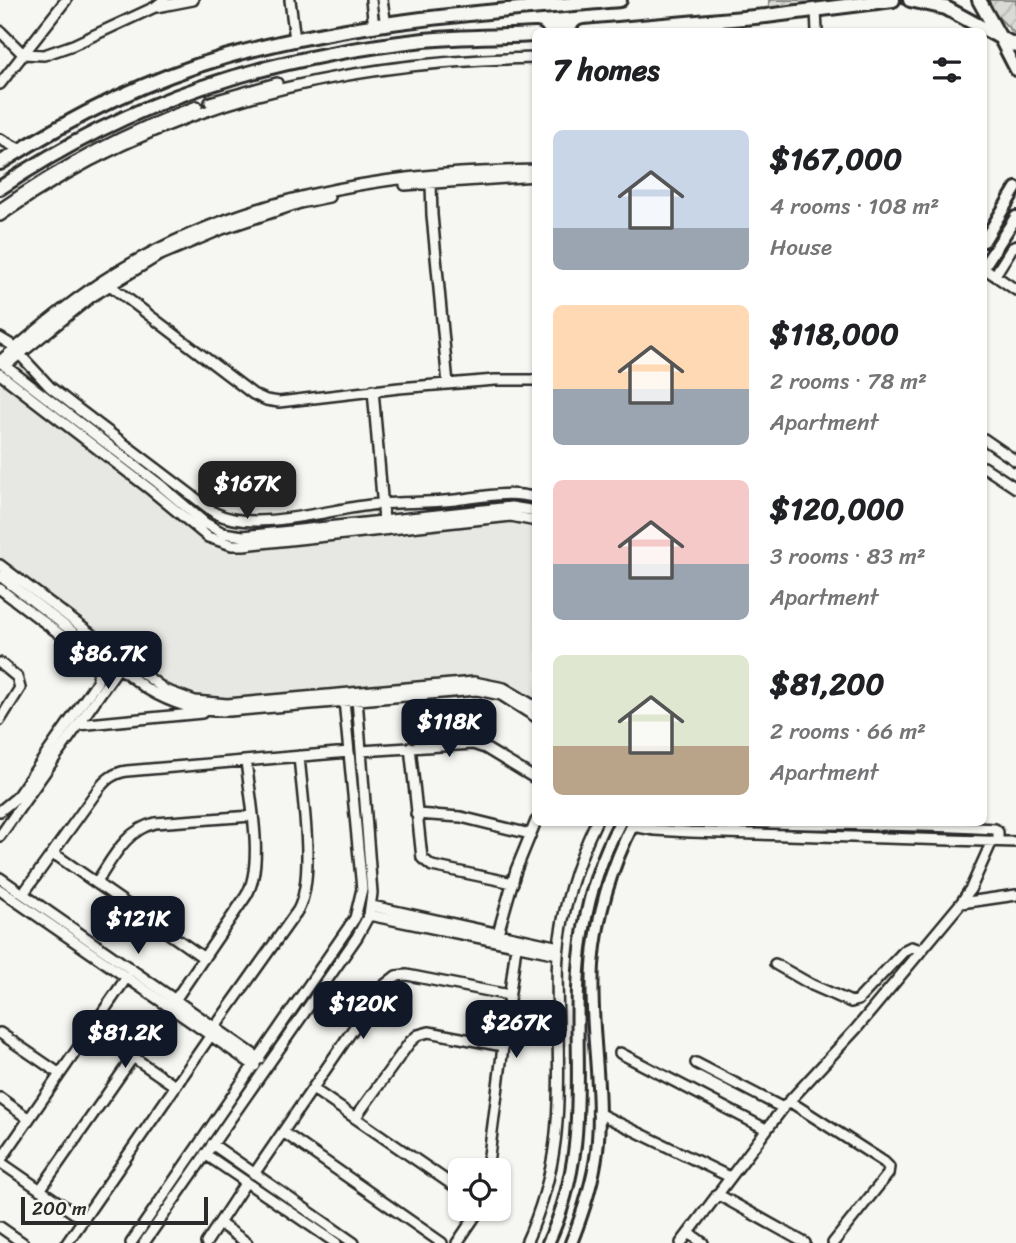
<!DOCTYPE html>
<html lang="en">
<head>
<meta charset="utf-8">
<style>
	body { margin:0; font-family:Sriracha,sans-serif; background:#f2f2f2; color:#202124; height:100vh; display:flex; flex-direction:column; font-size:26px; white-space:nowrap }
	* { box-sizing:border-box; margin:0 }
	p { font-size:23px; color:#757577 }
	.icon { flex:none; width:38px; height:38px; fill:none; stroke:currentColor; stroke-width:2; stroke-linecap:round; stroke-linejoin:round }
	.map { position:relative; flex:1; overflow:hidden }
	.side { position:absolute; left:532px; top:28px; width:455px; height:798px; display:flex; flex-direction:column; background:#fff; border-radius:10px; box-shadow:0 2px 5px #0004 }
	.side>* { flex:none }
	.controls { position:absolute; left:448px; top:1158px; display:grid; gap:14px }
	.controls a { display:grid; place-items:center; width:63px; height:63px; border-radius:10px; background:#fff; box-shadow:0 2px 5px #0004; font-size:35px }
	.scale { position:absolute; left:21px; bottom:18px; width:187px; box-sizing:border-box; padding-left:7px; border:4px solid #2b2b2b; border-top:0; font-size:19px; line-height:24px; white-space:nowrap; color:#2b2b2b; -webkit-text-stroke:5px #f6f6f2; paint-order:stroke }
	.price { position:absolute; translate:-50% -60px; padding:0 16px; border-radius:14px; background:#111827; color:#fff; font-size:23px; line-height:46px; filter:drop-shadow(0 2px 4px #0008) }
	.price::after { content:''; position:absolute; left:50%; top:42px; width:21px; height:16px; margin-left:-10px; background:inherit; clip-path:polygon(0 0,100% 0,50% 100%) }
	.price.active { background:#222; color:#fff }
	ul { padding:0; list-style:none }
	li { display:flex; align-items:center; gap:21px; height:175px; padding:0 21px }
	li span { display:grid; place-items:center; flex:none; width:196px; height:140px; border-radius:10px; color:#555 }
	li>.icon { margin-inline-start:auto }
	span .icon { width:84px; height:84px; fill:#fffc; stroke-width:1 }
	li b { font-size:30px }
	h2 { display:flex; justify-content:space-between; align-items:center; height:84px; padding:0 21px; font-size:30px }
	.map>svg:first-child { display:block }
</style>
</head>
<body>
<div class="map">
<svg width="1016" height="1243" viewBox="0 0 1016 1243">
	<defs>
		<pattern id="garden-furrows" width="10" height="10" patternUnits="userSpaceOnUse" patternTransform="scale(1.75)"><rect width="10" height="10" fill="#d9d9d5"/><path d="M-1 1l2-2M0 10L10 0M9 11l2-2" fill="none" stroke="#babab7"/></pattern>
	</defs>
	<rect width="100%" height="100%" fill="#f6f6f2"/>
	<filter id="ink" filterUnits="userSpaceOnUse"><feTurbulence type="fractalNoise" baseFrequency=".0143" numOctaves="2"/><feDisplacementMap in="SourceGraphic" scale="14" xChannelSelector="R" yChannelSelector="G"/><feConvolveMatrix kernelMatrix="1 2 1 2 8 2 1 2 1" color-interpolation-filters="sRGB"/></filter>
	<g filter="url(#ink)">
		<path fill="#e7e7e3" d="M0,350l30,23 5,14 177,134 20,7 96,-7 26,-9 58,-3 18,2 76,-9h14l15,5v205l-33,-20 -294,16 -45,-15 -163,-121z"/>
		<path fill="url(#garden-furrows)" stroke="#828280" stroke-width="2" d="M769,0h64l-64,9z
			M982,0h34v35l-33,-33z"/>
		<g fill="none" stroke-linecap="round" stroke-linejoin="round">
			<defs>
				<path id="minor" d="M290,0l5,40
					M371,0l3,27
					M382,0l4,25
					M157,7l36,-7
					M816,9l1,23
					M0,31l23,23 21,1 29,-10 82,-38 9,-7
					M0,84l66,-84
					M210,102l67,-19
					M0,139l21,11
					M434,177l-3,7 1,31 16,169
					M405,185l131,-9
					M0,209c60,-42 128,-78 197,-103
					M0,216c161,-113 341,-155 536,-158
					M984,268l32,22
					M995,275l17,-27 4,-2
					M107,283l146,111 13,6 13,2 120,-14 96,-8h41
					M0,338l10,6 40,43 23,18 142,108c41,21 120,-6 165,-9 25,-2 50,-1 75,-4 26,-3 55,-10 81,-2
					M0,361c38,-32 75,-64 118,-90 95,-57 207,-86 317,-96 33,-3 67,-4 101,-5
					M0,362l158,121 47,40 18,10 20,3 268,-29 25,4
					M5,366l86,-69 67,-41 64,-27 78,-26 29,-6
					M0,374l151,116 57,47 24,8h12l267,-29 25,5
					M373,390l11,131
					M984,439l32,22
					M984,467l32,21
					M0,565l165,125 30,11 32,3 247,-22 30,6 32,19
					M0,576l147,113c27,16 51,23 82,22l248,-21 24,5 35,22
					M0,589l93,70 6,11 -2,12 -81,116 -16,13
					M0,663l17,14 3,11 -20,32
					M78,725l124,-12
					M410,747l12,111 10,8 81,17
					M361,751l112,-7 12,4 51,31
					M416,814l45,3 69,17
					M739,822c85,3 171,2 256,7l3,3v9
					M632,826l23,4 35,2 326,10
					M0,836l121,-172
					M53,853l151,105
					M0,878l260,181
					M96,883c16,-23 29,-53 59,-60l97,-7
					M0,890l255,176
					M23,894l74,-103c8,-11 16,-18 30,-20l222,-19
					M961,903l55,-8
					M372,906l187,41
					M369,915l189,39
					M498,933l18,-63 20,-49
					M775,964l37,21 39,17 7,-2 47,-50 6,-3 11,3
					M175,1000l71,-104c19,-31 4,-98 0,-135
					M215,1027l83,-117c18,-33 4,-114 1,-154
					M91,1028l84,58
					M0,1033l60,41
					M620,1053l146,76
					M696,1063l87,45
					M313,1089l147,101
					M0,1098l29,21
					M789,1101l95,61 5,5 -1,7 -55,69
					M598,1113l132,64
					M355,1118l55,-76 8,-7 11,-3 74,14
					M283,1132l159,111
					M212,1144l142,99
					M205,1154l131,89
					M0,1161l127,-184
					M0,1162l84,58
					M487,1171l29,-225
					M254,1174l128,-187 14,-11 11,-1 102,20
					M40,1190l93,-133
					M717,1194l88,49
					M219,1223l28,20
					M0,1227l23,16
					M689,1233l14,10
					M67,1243l144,-208
					M131,1243l224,-325 7,-29 -18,-189
					M144,1243l213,-306 12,-22 3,-22 -15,-194
					M206,1243l40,-61
					M457,1243l23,-34
					M526,1243c33,-72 34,-130 32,-208 0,-27 -2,-53 0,-80 4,-46 18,-91 38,-133
					M681,1243l102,-135 73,-79 105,-126 10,-15 21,-47"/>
				<path id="major" d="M999,37l17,33
					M984,241l32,-53
					M984,266l32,-49
					M548,1243c51,-108 17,-206 36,-315 6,-37 18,-72 36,-106
					M571,1243c12,-30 22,-60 26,-92 7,-62 -8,-124 -4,-186 4,-51 18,-98 41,-143"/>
				<path id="highway" d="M910,0l36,8 70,38
					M979,0l20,36
					M584,32l182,-16 127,-16
					M0,163c70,-45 145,-83 225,-106 128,-37 264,-45 395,-57
					M0,188c134,-90 265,-130 424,-148 37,-4 74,-3 112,-5"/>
			</defs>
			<use href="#minor" stroke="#2b2b2b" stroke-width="14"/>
			<use href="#major" stroke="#2b2b2b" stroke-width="16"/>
			<use href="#highway" stroke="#2b2b2b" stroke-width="18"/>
			<use href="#minor" stroke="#f6f6f2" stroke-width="9"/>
			<use href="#major" stroke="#f6f6f2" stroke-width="10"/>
			<use href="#highway" stroke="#f6f6f2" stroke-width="12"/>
		</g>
	</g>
</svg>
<div class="controls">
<a><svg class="icon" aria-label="locate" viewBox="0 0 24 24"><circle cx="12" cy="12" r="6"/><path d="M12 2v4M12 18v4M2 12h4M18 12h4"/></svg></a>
</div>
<div class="scale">200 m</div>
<b class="price active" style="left:247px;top:521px">$167K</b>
<b class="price" style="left:108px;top:691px">$86.7K</b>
<b class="price" style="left:449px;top:759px">$118K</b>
<b class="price" style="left:138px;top:956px">$121K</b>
<b class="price" style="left:363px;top:1041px">$120K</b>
<b class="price" style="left:516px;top:1060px">$267K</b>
<b class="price" style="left:125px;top:1070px">$81.2K</b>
<section class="side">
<h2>7 homes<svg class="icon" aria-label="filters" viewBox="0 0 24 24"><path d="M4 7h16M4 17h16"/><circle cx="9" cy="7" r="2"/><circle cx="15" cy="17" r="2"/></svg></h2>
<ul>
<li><span style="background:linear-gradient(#c9d6e8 70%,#9aa5b1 0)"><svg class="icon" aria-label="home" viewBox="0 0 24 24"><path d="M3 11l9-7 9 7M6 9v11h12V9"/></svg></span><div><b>$167,000</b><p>4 rooms · 108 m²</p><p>House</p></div></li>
<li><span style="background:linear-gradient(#ffd9b3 60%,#9aa5b1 0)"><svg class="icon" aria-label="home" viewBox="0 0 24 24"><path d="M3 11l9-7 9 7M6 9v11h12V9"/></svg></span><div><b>$118,000</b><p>2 rooms · 78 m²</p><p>Apartment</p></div></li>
<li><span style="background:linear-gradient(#f6c9c9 60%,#9aa5b1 0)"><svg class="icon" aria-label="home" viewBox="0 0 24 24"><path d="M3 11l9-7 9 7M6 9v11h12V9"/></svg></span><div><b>$120,000</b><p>3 rooms · 83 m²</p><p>Apartment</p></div></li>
<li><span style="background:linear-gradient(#dfe7d0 65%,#b9a48a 0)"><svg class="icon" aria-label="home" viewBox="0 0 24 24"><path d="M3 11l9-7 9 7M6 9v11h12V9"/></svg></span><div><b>$81,200</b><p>2 rooms · 66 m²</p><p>Apartment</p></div></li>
</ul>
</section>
</div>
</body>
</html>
